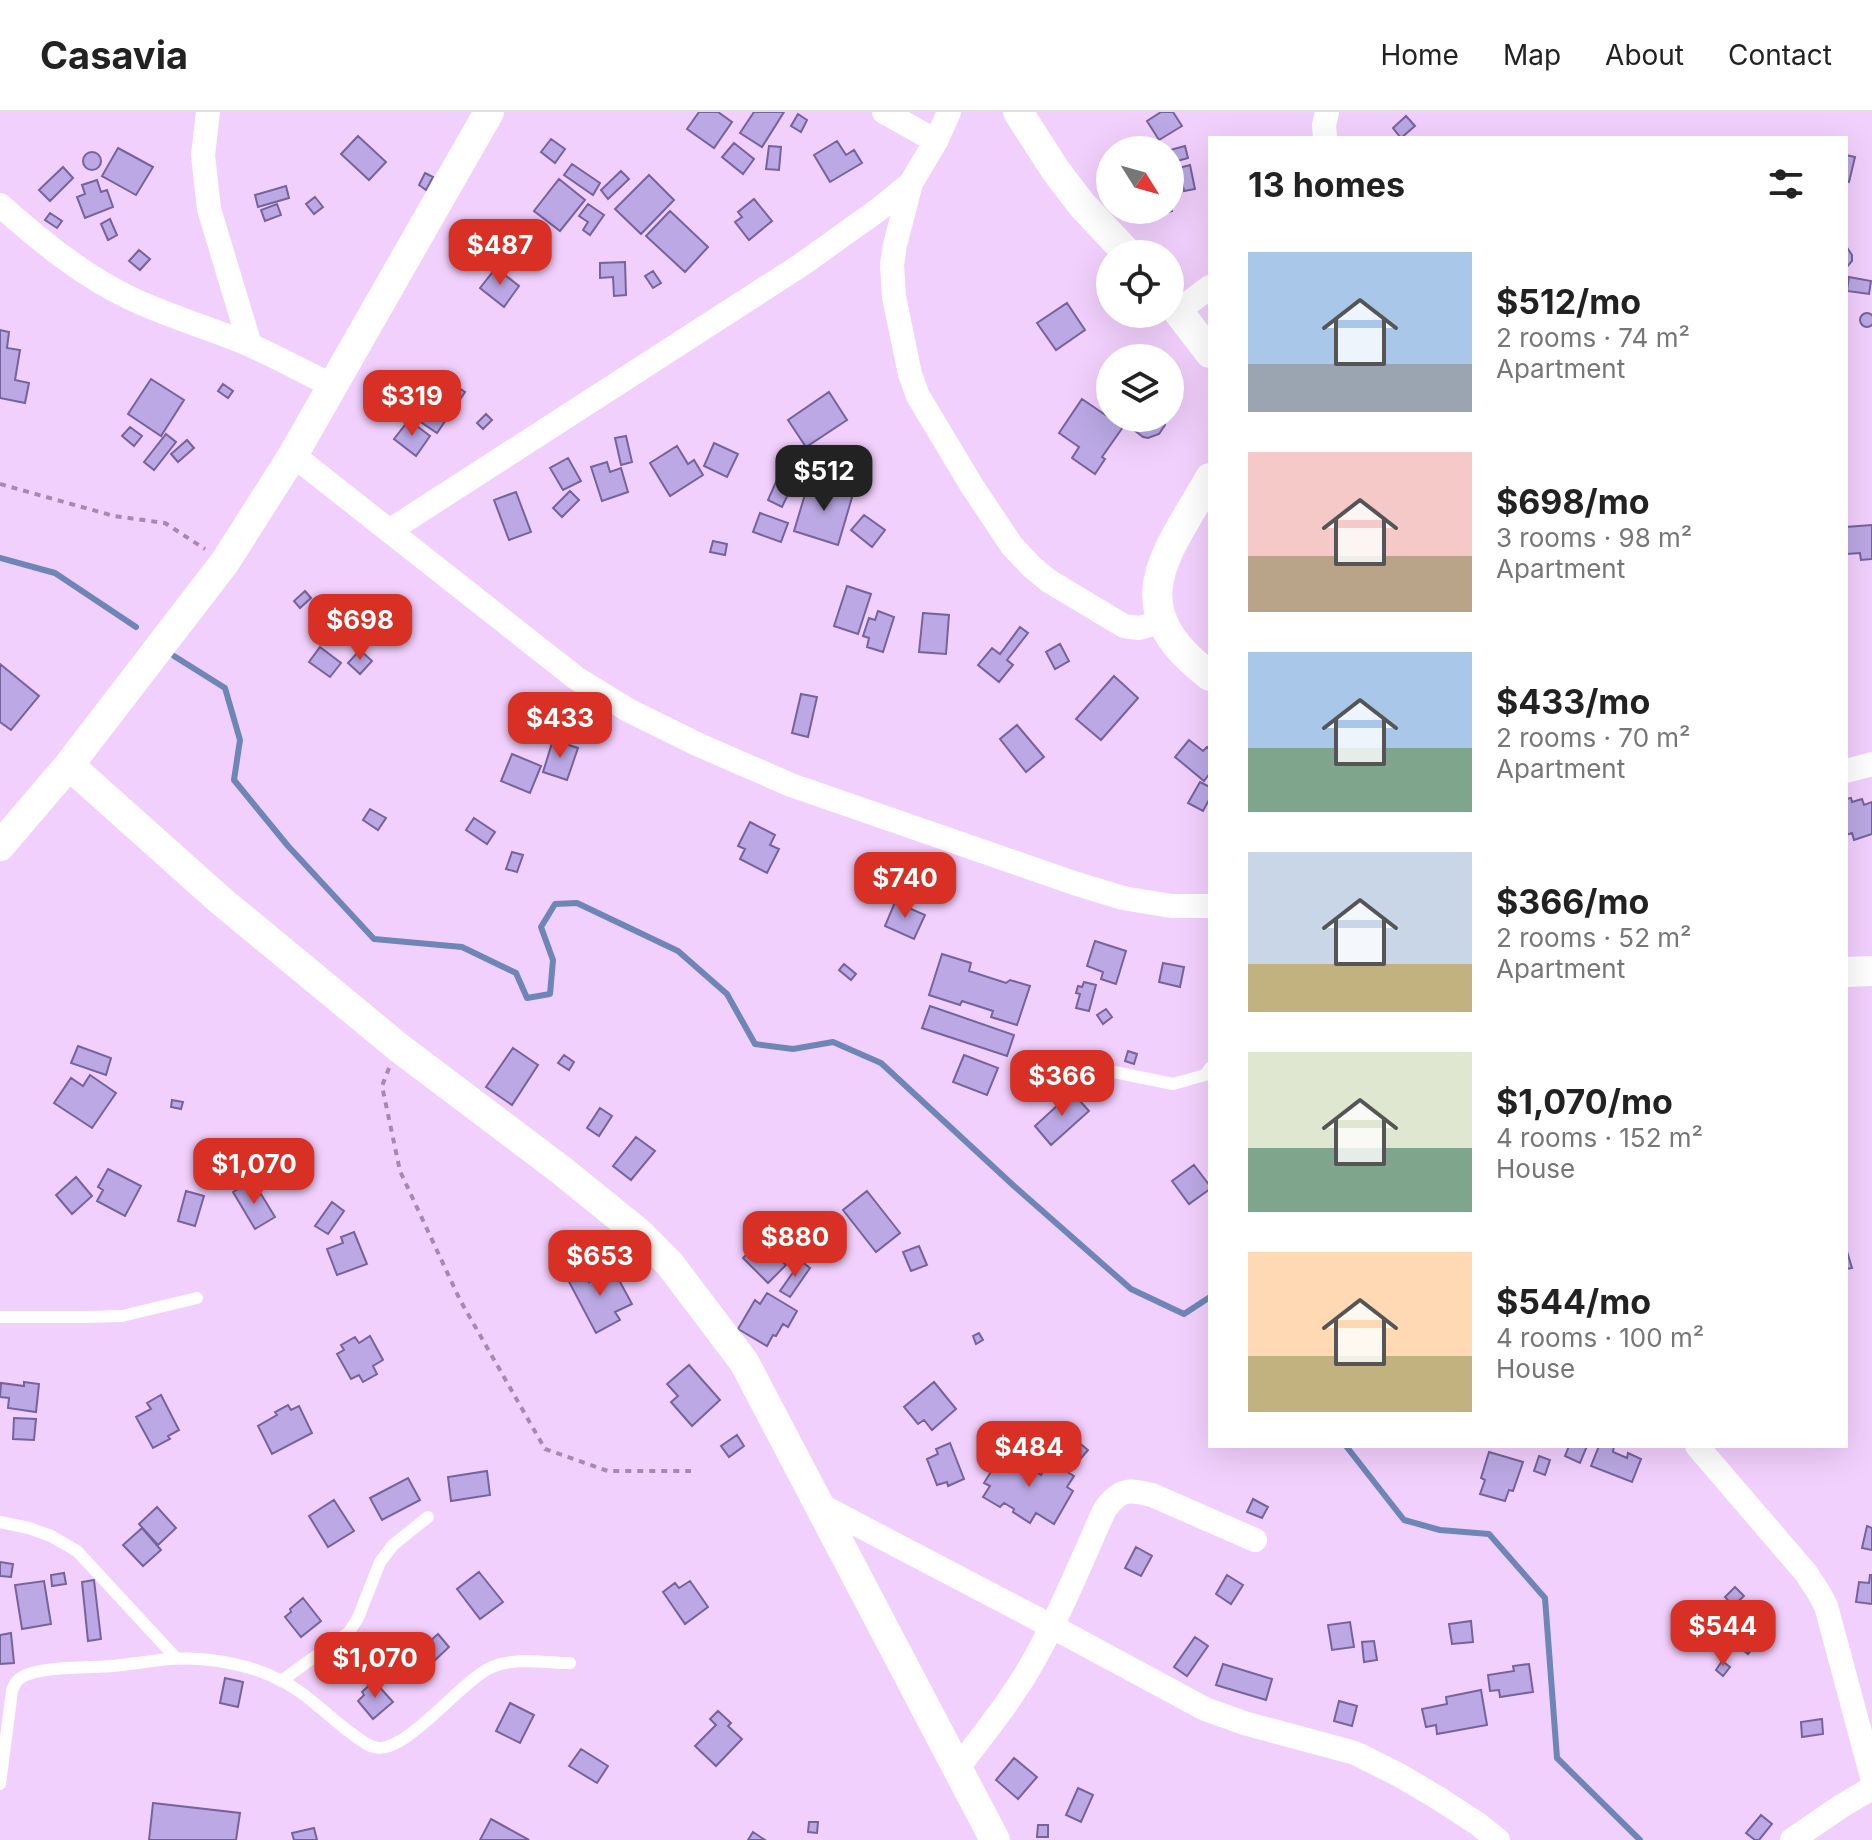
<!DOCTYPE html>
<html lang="en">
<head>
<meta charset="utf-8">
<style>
	body { margin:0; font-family:Inter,sans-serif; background:#f2f2f2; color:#222; height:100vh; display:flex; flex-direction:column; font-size:30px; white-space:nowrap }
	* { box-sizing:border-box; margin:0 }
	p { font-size:26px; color:#767676 }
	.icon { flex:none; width:44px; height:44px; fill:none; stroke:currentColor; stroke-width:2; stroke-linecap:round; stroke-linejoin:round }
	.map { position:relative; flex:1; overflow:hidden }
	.details { position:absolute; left:1208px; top:24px; width:640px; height:1312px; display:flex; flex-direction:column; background:#fff; border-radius:0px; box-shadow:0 8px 32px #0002 }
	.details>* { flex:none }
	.needle { width:52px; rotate:127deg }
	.buttons { position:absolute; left:1096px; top:24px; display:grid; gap:16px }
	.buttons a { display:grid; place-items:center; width:88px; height:88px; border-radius:50%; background:#fff; box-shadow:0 8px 32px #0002; font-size:40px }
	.price { position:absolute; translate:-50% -68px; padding:0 18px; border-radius:16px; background:#d93025; color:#fff; font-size:26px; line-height:52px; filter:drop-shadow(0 2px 4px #0008) }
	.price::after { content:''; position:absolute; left:50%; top:48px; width:24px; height:18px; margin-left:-12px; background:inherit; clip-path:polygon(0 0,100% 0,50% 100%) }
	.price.selected { background:#222; color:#fff }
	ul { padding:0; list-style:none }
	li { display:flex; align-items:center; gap:24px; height:200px; padding:0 40px }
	li span { display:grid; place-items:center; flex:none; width:224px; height:160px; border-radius:0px; color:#555 }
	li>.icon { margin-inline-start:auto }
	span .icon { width:96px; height:96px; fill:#fffc; stroke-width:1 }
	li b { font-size:34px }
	h2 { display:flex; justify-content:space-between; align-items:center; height:96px; padding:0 40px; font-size:34px }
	header { display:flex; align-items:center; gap:48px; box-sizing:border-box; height:112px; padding:0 40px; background:#fff; border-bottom:2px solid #e0e0e0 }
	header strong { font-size:38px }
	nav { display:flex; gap:44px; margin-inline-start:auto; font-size:28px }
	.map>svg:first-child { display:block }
</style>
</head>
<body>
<header>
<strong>Casavia</strong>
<nav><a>Home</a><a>Map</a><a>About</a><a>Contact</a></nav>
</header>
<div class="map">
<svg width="1872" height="1728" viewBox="0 0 1872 1728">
	<rect width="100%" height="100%" fill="#f2d0fd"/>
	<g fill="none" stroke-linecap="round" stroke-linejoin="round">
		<path stroke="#6e86b6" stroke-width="6" d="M0,446l55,15 81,54
			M174,544l51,32 15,52 -6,40 54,66 86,93 88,8 54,26 11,25 23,-4 3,-34 -12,-33 14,-23 22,-1 101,48 49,43 28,50 38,5 40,-7 48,21 133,123 117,103 53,25 26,-17
			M1346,1334l58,74 36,10 49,4 56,64 12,160 83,82"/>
	</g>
	<path fill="#bba8e5" stroke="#75639b" stroke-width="2" d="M699,0h19l14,10 -18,26 -27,-19z
		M754,0h30l-22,35 -22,-14z
		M1161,0h12l9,14 -23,14 -12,-19z
		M798,2l9,6 -6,12 -10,-6z
		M1406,4l9,10 -14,12 -8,-10z
		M358,24l28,26 -17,18 -28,-26z
		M551,27l14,10 -10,14 -14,-11z
		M837,29l9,14 8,-5 8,13 -32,19 -16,-27z
		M734,31l20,16 -11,15 -21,-17z
		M769,34l12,1 -2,23 -13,-1z
		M1185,34l3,12 -18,5v-13z
		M118,36l35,19 -17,28 -34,-19z
		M83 49a9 9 0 1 1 18 0a9 9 0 1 1-18 0Z
		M1846,43l9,2 -6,25 -3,-1z
		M572,52l28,19 -7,12 -29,-20z
		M1190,53l5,24 -11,2 -5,-23z
		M63,55l10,11 -23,23 -11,-11z
		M621,59l8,8 -21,20 -7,-9z
		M425,61l8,4 -7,13 -7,-5z
		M649,63l25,25 -33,34 -26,-25z
		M559,67l26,21 -25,31 -26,-20z
		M97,68l4,12 6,-2 6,17 -28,11 -8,-21 8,-3 -3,-9z
		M286,74l3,12 -31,9 -3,-12z
		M315,85l8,10 -9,7 -8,-10z
		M754,87l18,22 -23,19 -14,-18 7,-5 -4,-5z
		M277,92l4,11 -16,6 -4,-11z
		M588,92l16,11 -14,20 -7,-5 5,-8 -9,-6z
		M1170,92l2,7 -25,7 -2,-8h25z
		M670,99l38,36 -23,25 -39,-36z
		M50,101l12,8 -5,7 -12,-8z
		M110,107l7,16 -9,5 -7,-16z
		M530,112l8,6 -8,12 -9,-5z
		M1846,134l6,9v6l-6,7z
		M139,138l11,9 -10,11 -11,-9z
		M625,150l1,33 -12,1 -1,-19 -13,1v-15z
		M496,156l23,18 -15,21 -24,-19z
		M653,159l8,12 -8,5 -8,-12z
		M1849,165l22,4 -2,13 -22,-3z
		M1067,191l18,27 -29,20 -19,-27z
		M1860 208a7 7 0 1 1 14 0a7 7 0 1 1-14 0Z
		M0,218l9,2 -2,16 13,2 -5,30 14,3 -4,20 -25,-5z
		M437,261l28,19 -28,41 -28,-19z
		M151,267l33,21 -23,36 -33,-22z
		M223,272l10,7 -5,7 -10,-7z
		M829,280l18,28 -41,27 -18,-27z
		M1082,287l41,28 -21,30 3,2 -10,15 -23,-16 7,-11 -20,-14z
		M486,302l6,6 -9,9 -6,-6z
		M1132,306h33v7l-6,9 -11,4 -5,-1 -9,-7z
		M409,308l21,16 -14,20 -22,-17z
		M130,315l12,9 -8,10 -12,-10z
		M166,322l10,8 -22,28 -10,-8z
		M626,324l6,26 -11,3 -6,-27z
		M187,328l7,8 -16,14 -7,-8z
		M714,331l24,11 -11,23 -23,-11z
		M677,334l11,18 6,-4 9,15 -33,21 -20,-33z
		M568,346l13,23 -18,9 -13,-22z
		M607,350l3,10 11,-4 7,24 -26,9 -11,-34z
		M779,363l15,7 -12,25 -14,-7z
		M809,369l44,13 -15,51 -44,-14z
		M570,379l9,9 -17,17 -9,-9z
		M516,380l15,40 -22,8 -15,-40z
		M760,401l28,10 -7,19 -28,-10z
		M864,403l21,15 -13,17 -21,-17z
		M1872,413v34l-11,1 -1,-7 -13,1 -1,-27z
		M713,429l14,3 -2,11 -15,-3z
		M847,474l24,8 -13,40 -24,-8z
		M305,479l6,7 -11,10 -6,-7z
		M878,499l16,6 -11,35 -16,-5 2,-9 -6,-2 6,-18 6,2z
		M923,501l26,2 -3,39 -27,-2z
		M355,506l18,16 -12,13 -17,-15z
		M1020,515l8,6 -21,27 6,5 -14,17 -21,-17 14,-17 8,6z
		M1060,532l9,17 -14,8 -9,-17z
		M320,535l21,16 -11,14 -21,-15z
		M360,538l12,11 -12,13 -12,-11z
		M0,552l39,32 -28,34 -11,-8z
		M1114,564l24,22 -37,42 -25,-21z
		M801,582l16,3 -9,40 -16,-4z
		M1017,613l27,32 -18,15 -26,-33z
		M553,628l25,8 -11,32 -24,-8z
		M1189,628l14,11 4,-4 3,3v23l-6,8 -29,-24z
		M512,642l29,12 -11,27 -29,-12z
		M1200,670l10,5v11l-7,13 -15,-8z
		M1851,686l1,4 10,-3 2,6 8,-3v32l-18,6 -2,-7 -6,2v-36z
		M370,697l16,9 -8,12 -15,-10z
		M474,706l21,14 -8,12 -21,-14z
		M750,710l25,13 -5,10 9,4 -12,24 -27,-14 5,-10 -7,-3z
		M512,740l11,3 -6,17 -11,-3z
		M895,790l30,13 -11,24 -29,-13z
		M1095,829l31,10 -10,33 -15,-5 2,-7 -16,-6z
		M942,842l29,9 -2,8 37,12 4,-3 20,6 -13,39 -26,-8 2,-6 -31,-10 -2,4 -31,-10z
		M1163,851l21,4 -4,20 -21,-5z
		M844,852l12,10 -5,6 -12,-10z
		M1084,870l12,3 -7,26 -13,-3 4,-14 -4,-1 2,-7 4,1z
		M930,894l84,29 -7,21 -85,-28z
		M1106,897l6,8 -9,7 -6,-9z
		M78,934l33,12 -5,17 -35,-12z
		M513,936l25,17 -26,40 -26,-18z
		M1128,939l9,3 -3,10 -9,-3z
		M564,943l10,7 -5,8 -11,-7z
		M964,943l34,13 -11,27 -34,-13z
		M90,963l26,18 -24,35 -38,-25 17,-25 12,8z
		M1072,980l17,19 -38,34 -16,-19z
		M172,988l11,2 -2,7 -10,-2z
		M600,996l12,8 -13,20 -12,-8z
		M636,1025l19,14 -24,29 -18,-14z
		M1194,1053l16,21v3l-21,15 -17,-23z
		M108,1057l33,17 -16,30 -28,-15 6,-11 -5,-3z
		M76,1065l16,19 -20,18 -16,-19z
		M248,1071l8,14 5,-3 14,23 -20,12 -22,-37z
		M186,1079l18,5 -9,30 -17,-5z
		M867,1079l33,42 -24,19 -33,-42z
		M332,1090l12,9 -16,23 -13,-8z
		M354,1120l13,32 -30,11 -10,-26 16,-6 -2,-6z
		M836,1125l7,12 -10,7 -8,-13z
		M761,1128l25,25 -18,18 -25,-25z
		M919,1134l8,19 -16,6 -8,-19z
		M1846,1136l6,20 -6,1z
		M560,1139l7,15 -9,4 -7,-14z
		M801,1149l9,7 -20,29 -10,-6z
		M583,1157l6,13 24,-13 19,35 -17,8 5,8 -24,13 -29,-55z
		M767,1181l30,18 -9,16 -5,-3 -7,12 -3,-1 -6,11 -29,-17 17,-29 5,4z
		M979,1221l4,7 -7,4 -3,-8z
		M370,1224l13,24 -10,6 4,8 -14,8 -4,-7 -8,4 -14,-25 7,-4 -3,-5 14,-8 4,6z
		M689,1253l31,35 -28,26 -21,-24 7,-6 -11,-12z
		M24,1270l15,2 -3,28 -28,-4 1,-10 -9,-1 1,-14 23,3z
		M934,1270l22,27 -24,21 -8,-10 -6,4 -14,-17z
		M161,1283l18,35 -11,6 2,3 -17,9 -17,-31 15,-8 -4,-6z
		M288,1293l3,5 8,-4 13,27 -40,21 -14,-28 19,-11 -2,-3z
		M14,1306l22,1 -2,21 -21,-1z
		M1061,1316l27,22 -13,15 -26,-22z
		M737,1323l7,11 -15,11 -8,-11z
		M950,1331l14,36 -16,7 -1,-4 -10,3 -10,-26 11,-5 -2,-5z
		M1569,1334h18l-7,17 -15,-7z
		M1599,1334h15l-1,6 14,6 1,-5 13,6 -9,23 -41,-16z
		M1003,1340l38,23 8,-14 25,15 -7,11 6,4 -19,33 -18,-11 -6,10 -17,-11 1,-3 -10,-6 -4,4 -17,-10 7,-11 -6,-3z
		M1489,1340l34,10 -10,29 -4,-1 -4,11 -25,-7 5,-14 -4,-2z
		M1539,1344l11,4 -5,15 -11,-4z
		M487,1359l3,24 -39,6 -3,-24z
		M408,1366l12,22 -38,20 -12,-22z
		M1253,1387l15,8 -6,11 -15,-6z
		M334,1388l20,31 -26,16 -19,-31z
		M157,1395l19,21 -18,17 -19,-21z
		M1867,1414l5,2v22l-10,-2z
		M142,1416l19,22 -18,16 -20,-21z
		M1136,1435l16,9 -11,20 -16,-8z
		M0,1450l13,2 -2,13 -11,-1z
		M479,1460l24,30 -23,17 -23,-30z
		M64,1461l2,11 -14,2 -1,-11z
		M1227,1463l16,10 -12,19 -15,-10z
		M1870,1463h2v29l-16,-2 3,-20 10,1z
		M94,1468l7,59 -13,2 -6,-59z
		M44,1469l7,43 -29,5 -7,-44z
		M690,1469l18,26 -23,17 -22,-32 12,-9 4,5z
		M1735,1475l9,9 -11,10 -8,-9z
		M303,1486l18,23 -20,16 -16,-20 6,-5 -1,-3z
		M1702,1496l11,19 -10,6 -10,-19z
		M1742,1508l21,16 -15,18 -11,-9 7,-9 -9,-7z
		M1471,1509l2,21 -21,2 -3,-20z
		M1350,1510l4,25 -22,3 -4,-25z
		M11,1521l3,30 -14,1v-29z
		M438,1522l11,13 -16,15 -3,-3 -7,7 -7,-7 5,-4 -3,-3z
		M1195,1525l13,9 -21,30 -13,-9z
		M1374,1529l3,19 -13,2 -2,-20z
		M1722,1549l8,6 -7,9 -7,-6z
		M1223,1552l49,15 -6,21 -50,-15z
		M1529,1552l4,28 -33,5 -1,-7 -9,1 -2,-16 26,-4 -1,-5z
		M225,1566l18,4 -5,25 -18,-4z
		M374,1569l19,21 -20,17 -15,-18 6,-6 -2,-3z
		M1481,1578l6,35 -50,9 -1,-9 -10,2 -4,-18 25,-5 -1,-7z
		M1339,1589l18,5 -5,20 -18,-5z
		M510,1591l24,12 -14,28 -24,-12z
		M718,1599l13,12 -3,3 14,13 -26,27 -21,-20 21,-21 -6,-6z
		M1822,1607l1,15 -21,3 -1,-15z
		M581,1637l27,17 -11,17 -28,-17z
		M1014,1646l23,19 -19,22 -22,-19z
		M1078,1676l15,7 -12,27 -15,-7z
		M153,1691l87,10 -4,27h-87z
		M1761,1703l11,9 -13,16h-4l-9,-7z
		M491,1707l38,21h-49z
		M809,1710h9l-1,11 -9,-1z
		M1038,1713h10v12h-11z
		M314,1716l3,12h-23l-2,-7z
		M753,1720l12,8h-17z"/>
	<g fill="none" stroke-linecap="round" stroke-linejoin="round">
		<path stroke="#a58aae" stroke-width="4" stroke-dasharray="6 6" stroke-linecap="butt" d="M0,372l114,32 51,7 40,26
			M389,956l-7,18 18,85 60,129 85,149 63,22h83"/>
		<path stroke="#fff" stroke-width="12" d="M1109,959l64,13 32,-9 5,-7
			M0,1205h84l38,-1 75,-18
			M0,1410l29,6 22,8 26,15 99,107
			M281,1569l68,-49 9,-14 22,-56 13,-17 35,-28
			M0,1672l12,-93c2,-6 4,-11 10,-14 18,-11 69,-9 91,-11 32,-3 64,-11 97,-6 24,3 49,9 70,20 25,12 46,34 68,51 8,5 17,14 26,16 30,10 87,-67 118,-80 23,-10 54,-4 78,-4"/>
		<path stroke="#fff" stroke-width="24" d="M208,0l-5,43 6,54 41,136
			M884,0l52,29
			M1325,26l-1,-13 3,-13
			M911,71l-16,62 -3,20 2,32 16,77 8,22 54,90 40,60 21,22 16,13 75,45 15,2 22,-6
			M0,93c39,35 82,70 130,93 39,19 81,30 120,47 29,13 56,28 83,41
			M1179,198l31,-23
			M293,343l283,223 52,32 71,35 92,40 283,98 49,15 48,8h39
			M389,419l412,-266 77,-55 33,-27 25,-42 13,-29
			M1846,659l26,-7
			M1697,1334l109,127 13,20 7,13 46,171
			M816,1391l235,123 154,83 39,14 111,30 44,22 39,23 40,26 20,16
			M957,1657c25,-33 52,-66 73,-102 29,-50 51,-105 75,-158 16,-20 22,-20 47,-14l103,45
			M1792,1728l48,-33 32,-19"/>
		<path stroke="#fff" stroke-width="30" d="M1018,0l38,59 26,34 46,49
			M1170,189l40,52
			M1210,366c-45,79 -92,128 0,198
			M69,653l151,135 178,147 163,123 79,64 29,29 75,99 251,478
			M0,734l69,-81 156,-203 68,-107 196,-343
			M1846,860l26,-1"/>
	</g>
</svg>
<div class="buttons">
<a><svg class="needle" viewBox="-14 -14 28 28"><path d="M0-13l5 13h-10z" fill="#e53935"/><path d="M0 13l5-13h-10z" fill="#767676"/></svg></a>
<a><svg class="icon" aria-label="locate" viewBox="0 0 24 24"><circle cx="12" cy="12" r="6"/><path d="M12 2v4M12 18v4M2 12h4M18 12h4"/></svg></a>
<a><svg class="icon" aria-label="layers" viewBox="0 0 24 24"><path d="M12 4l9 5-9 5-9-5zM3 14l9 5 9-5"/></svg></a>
</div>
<b class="price" style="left:500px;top:175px">$487</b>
<b class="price" style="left:412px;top:326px">$319</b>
<b class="price selected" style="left:824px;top:401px">$512</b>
<b class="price" style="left:360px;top:550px">$698</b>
<b class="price" style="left:560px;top:648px">$433</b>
<b class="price" style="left:905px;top:808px">$740</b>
<b class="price" style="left:1062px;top:1006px">$366</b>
<b class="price" style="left:254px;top:1094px">$1,070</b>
<b class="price" style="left:795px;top:1167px">$880</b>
<b class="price" style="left:600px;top:1186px">$653</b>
<b class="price" style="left:1029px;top:1377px">$484</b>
<b class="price" style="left:1723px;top:1556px">$544</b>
<b class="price" style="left:375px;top:1588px">$1,070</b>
<section class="details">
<h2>13 homes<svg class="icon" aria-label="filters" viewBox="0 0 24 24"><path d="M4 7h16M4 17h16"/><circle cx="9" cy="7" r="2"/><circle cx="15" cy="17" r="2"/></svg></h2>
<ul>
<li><span style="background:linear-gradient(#a9c7e8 70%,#9aa5b1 0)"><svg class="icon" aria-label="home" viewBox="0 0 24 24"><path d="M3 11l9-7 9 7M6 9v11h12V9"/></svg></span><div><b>$512/mo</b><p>2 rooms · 74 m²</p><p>Apartment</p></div></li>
<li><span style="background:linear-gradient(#f6c9c9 65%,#b9a48a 0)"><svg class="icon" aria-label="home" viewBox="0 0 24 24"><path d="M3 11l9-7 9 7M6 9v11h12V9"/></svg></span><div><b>$698/mo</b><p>3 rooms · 98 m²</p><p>Apartment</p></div></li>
<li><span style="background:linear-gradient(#a9c7e8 60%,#7fa58c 0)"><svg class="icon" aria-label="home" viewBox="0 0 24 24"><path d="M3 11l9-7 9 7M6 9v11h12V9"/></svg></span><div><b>$433/mo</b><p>2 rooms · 70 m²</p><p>Apartment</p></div></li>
<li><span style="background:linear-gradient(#c9d6e8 70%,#c2b280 0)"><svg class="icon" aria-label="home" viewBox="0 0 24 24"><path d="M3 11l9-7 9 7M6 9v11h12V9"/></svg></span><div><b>$366/mo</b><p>2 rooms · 52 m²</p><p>Apartment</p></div></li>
<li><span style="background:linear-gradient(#dfe7d0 60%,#7fa58c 0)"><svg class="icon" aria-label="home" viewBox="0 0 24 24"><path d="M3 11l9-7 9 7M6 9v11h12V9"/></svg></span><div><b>$1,070/mo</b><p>4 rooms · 152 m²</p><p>House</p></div></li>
<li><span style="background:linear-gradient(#ffd9b3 65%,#c2b280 0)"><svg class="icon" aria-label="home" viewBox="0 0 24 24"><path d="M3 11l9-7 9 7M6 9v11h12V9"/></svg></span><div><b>$544/mo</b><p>4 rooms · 100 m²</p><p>House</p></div></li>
</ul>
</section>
</div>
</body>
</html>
